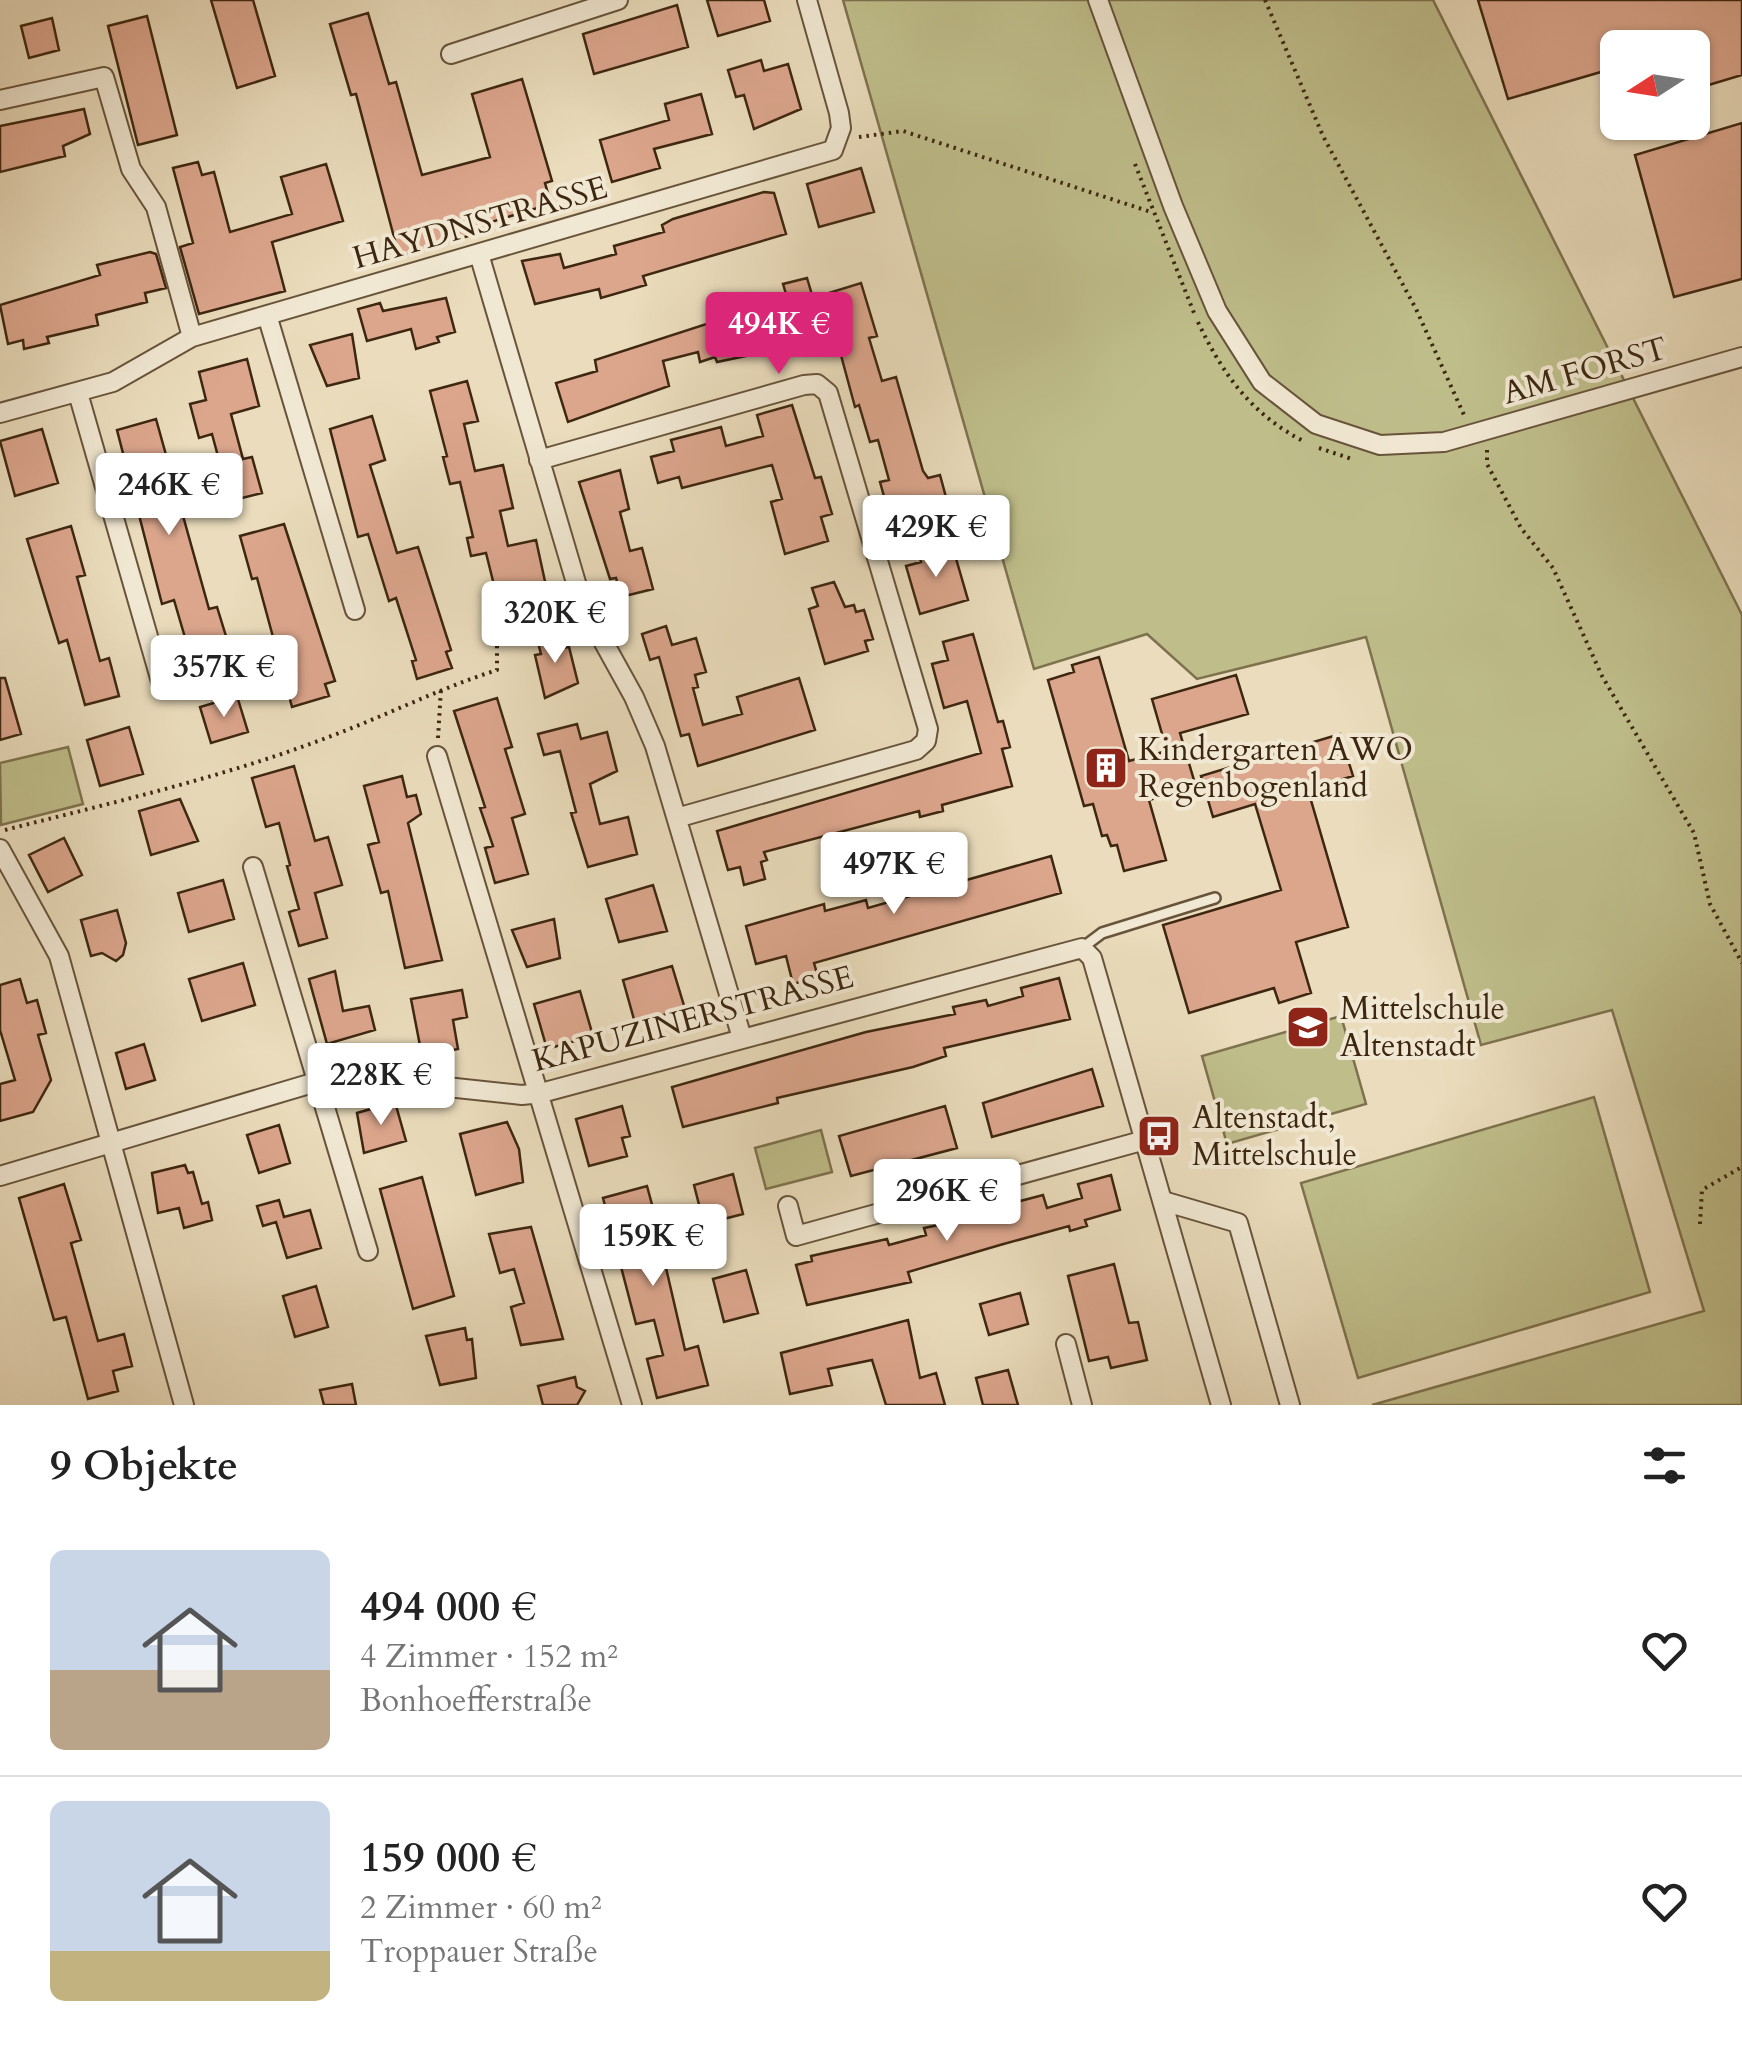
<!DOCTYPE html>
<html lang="de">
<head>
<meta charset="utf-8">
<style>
	body { margin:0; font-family:Cardo,serif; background:#f2f2f2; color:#222; height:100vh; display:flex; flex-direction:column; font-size:38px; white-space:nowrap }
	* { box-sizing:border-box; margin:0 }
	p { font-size:32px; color:#767676 }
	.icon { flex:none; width:55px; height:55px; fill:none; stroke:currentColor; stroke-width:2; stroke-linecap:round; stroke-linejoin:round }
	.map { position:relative; height:1405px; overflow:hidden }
	.drawer { display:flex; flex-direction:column; background:#fff; flex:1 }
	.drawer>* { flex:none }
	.needle { width:65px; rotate:258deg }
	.tools { position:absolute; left:1600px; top:30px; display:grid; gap:20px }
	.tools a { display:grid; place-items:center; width:110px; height:110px; border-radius:15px; background:#fff; box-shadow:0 2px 8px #0004; font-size:50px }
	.price { position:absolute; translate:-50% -85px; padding:0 22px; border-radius:10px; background:#fff; color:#222; font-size:32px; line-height:65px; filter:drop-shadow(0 2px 5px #0008) }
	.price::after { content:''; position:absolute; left:50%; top:60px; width:30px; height:22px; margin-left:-15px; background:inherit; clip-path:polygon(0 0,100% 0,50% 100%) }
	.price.on { background:#db2777; color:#fff }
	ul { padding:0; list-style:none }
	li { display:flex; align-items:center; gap:30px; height:250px; padding:0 50px }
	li+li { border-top:2px solid #e0e0e0 }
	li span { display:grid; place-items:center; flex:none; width:280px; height:200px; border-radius:15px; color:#555 }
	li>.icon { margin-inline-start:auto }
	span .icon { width:120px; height:120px; fill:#fffc; stroke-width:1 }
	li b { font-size:42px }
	h2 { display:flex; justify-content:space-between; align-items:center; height:120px; padding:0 50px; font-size:42px }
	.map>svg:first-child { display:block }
</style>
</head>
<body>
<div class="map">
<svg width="1742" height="1405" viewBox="0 0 1742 1405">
	<rect width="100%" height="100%" fill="#eadcbc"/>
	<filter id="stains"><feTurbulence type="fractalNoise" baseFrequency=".002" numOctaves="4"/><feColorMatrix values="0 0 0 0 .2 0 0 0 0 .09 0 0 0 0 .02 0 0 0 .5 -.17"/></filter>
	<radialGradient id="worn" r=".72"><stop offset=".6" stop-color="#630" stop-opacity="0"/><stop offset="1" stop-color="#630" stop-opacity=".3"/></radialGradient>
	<path fill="#bfbe8b" stroke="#7e724e" stroke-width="2.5" d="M843,0h590l309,615v790h-370l332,-94 -92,-301 -131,35 -115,-408 -169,42 -50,-45 -113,35z
		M68,747l15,57 -82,21 -1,-62z
		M1341,1016l25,88 -139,40 -25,-88z
		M1594,1097l56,195 -292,86 -57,-195z
		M821,1130l11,42 -66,17 -11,-41z"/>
	<path fill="#dca68d" stroke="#3d2710" stroke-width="2.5" d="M211,0h42l22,76 -38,12z
		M707,0h57l6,21 -52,15z
		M1478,0h264v75l-50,15v-42h-74v19l-110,32z
		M677,5l11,42 -94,27 -11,-40z
		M368,13l21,71 7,-2 26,93 68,-18 -18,-63 50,-15 30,102 -7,2 6,21 -60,18 2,7 -94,27 -43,-162 -5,1 -21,-71z
		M147,16l30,119 -39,10 -30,-119z
		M52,18l7,32 -30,8 -8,-32z
		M761,60l3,11 24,-7 13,45 -47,20 -10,-34 -8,2 -8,-27z
		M701,94l11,40 -58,15 6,19 -48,14 -12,-42 69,-20 -4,-16z
		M84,109l6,25 -27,12 2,10 -65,16v-46z
		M1742,123v156l-68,18 -39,-142z
		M198,162l4,13 12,-3 16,60 62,-18 -11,-37 45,-13 17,57 -71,21 13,49 -86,23 -19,-67 13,-4 -20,-75z
		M861,168l13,44 -55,15 -12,-43z
		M764,192l10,1 12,41 -143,42 3,9 -45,13 -2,-9 -64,15 -13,-43 38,-7 4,14 52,-14 -2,-8 50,-14 -2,-7 11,-6z
		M150,252l6,2 10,34 -21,5 2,9 -51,13 2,10 -51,12 2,6 -25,6 -1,-9 -15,4 -8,-39 100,-30 -3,-10z
		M807,278l6,20 48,-15 16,53 -8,2 13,43 14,-4 27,94 5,7 12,-3 7,26 -13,4 2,7 -44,13 -12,-43 9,-2 -11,-40 -8,2 -11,-37 -4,2 -26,-96 -33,9 7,24 -86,18 -2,-5 -15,5 -2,-10 -35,9 6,25 -101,36 -12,-39 41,-12 -2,-11 121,-39 -4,-15 18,-5 2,8 54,-15 -3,-10z
		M446,298l9,34 -18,5 2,5 -23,7 -5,-20 -44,12 -9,-32 22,-6 3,8z
		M352,334l7,44 -32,8 -17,-41z
		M247,359l12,47 -28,8 12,45 9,-2 10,36 -32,8 -18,-67 -13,4 -9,-34 16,-4 -7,-28z
		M467,381l11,40 -14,3 11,47 28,-6 10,43 -13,3 8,35 28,-6 10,46 -49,11 -11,-44 -15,3 -4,-18 6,-1 -13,-55 -10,2 -7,-27 4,-1 -17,-65z
		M792,405l23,73 6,-1 11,37 -11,3 7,24 -43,13 -14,-52 11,-3 -10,-34 -90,23 -3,-11 -21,6 -7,-26 23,-6 -3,-11 50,-13 5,19 37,-10 -6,-21z
		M372,416l13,44 -15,5 27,88 21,-6 33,103 -5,2 6,16 -35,11 -5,-18 4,-1 -20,-62 -7,3 -21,-67 -10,3 -28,-108z
		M156,419l53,190 8,-2 12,39 -38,12 -17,-58 -12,4 -45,-174z
		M42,429l16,54 -43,13 -15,-55z
		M620,470l9,39 -9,3 10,39 12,-3 11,41 -32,8 -5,-19 -6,1 -31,-97z
		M284,524l51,157 -10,3 4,12 -37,11 -35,-129 -5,1 -12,-43z
		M71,526l14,49 -8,2 23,84 9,-3 10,38 -34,9 -18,-65 -8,3 -32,-104z
		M944,545l4,12 7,-2 13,45 -48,14 -14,-48 15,-4 -3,-10z
		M834,582l11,25 9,-2 2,7 8,-2 9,29 -8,2 3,10 -43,13 -16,-55 9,-3 -6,-18z
		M666,626l6,19 24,-7 10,34 -11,3 3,12 -5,1 10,37 39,-11 -5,-17 62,-19 16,52 -117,36 -9,-32 -8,2 -22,-79 -9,3 -8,-26z
		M559,633l3,15 7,-1 9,36 -33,15 -10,-43 6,-1 -4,-15z
		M973,634l25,88 5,-1 7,26 -8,2 10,37 -70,19 1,6 -23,6 -1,-6 -155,41 3,8 -6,2 4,17 -21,6 -4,-18 -12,3 -11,-39 264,-78 -14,-52 -23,7 -12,-44 16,-4 -5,-18z
		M1099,657l30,104 38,-10 -15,-52 84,-24 12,39 -68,19 16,54 -47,13 17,60 -42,11 -7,-26 -6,1 -4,-11 -5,1 -9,-32 -9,2 -36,-126 26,-8 -2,-7z
		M0,678h5l16,56 -21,6z
		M237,696l11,36 -37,11 -11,-36z
		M497,698l15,49 -7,2 20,65 -13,4 16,56 -33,9 -10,-35 8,-2 -13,-38 5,-1 -31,-96z
		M577,724l4,15 26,-7 10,39 -27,13 10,40 28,-7 9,37 -49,13 -17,-54 5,-1 -16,-61 -16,4 -6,-21z
		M129,727l14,47 -43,12 -13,-46z
		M1340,734l13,42 -45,14 40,137 -52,15 15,51 -32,10 -5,-15 -85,25 -26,-88 118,-35 -26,-86 -42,13 -12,-41z
		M294,766l21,75 13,-4 14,48 -27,8 12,45 -28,8 -10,-34 10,-3 -12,-43 3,-1 -11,-42 -13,4 -14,-49z
		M402,776l5,21 9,-2 5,19 -13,9 34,137 -37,8 -17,-77 -7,2 -13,-48 11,-3 -15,-56z
		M180,799l18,42 -47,14 -12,-44z
		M64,838l18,37 -34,17 -19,-37z
		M1051,856l10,37 -247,70 4,14 -25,7 -7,-28 -30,8 -10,-38 78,-22 1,7 41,-11 2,8z
		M223,880l11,39 -45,13 -11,-39z
		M653,885l14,46 -48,11 -13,-43z
		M117,910l9,33 -3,12 -7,6 -14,-8 -11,3 -10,-36z
		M554,919l6,39 -33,9 -15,-37z
		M243,963l12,42 -53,16 -13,-42z
		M672,966l13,43 -50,14 -12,-43z
		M335,971l8,40 26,-5 6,24 -48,14 -18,-65z
		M1059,978l11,41 -126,29 2,8 -33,11 -136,31 1,5 -95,24 -11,-40 194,-55 89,-18 -2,-7 33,-7 2,6 35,-10 -2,-8z
		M20,979l7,24 10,-3 9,33 -8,2 13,45 -18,32 -33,9v-37l15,-4 -15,-50v-45z
		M462,990l5,27 -14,3 5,29 -36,7 -11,-57z
		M580,991l13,45 -46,13 -13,-45z
		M144,1044l11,36 -29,9 -10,-36z
		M1092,1069l11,37 -111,31 -9,-34z
		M395,1102l11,39 -42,12 -7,-40z
		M622,1106l8,30 -8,2 5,18 -38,10 -13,-47z
		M945,1106l12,42 -106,28 -12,-40z
		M507,1122l12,27 4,33 -47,13 -16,-61z
		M279,1125l11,38 -31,10 -12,-38z
		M185,1165l3,8 5,-1 9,32 6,-2 4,18 -28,8 -5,-20 -21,5 -6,-40z
		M733,1174l10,40 -39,10 -10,-39z
		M1111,1175l9,35 -35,10 2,6 -17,5 -1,-5 -69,19 -92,27 3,10 -104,23 -11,-40 16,-4 -1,-5 76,-17 2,6 37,-10 -2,-7 87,-18 -2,-6 34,-9 4,13 35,-10 -4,-14z
		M422,1177l32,119 -41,13 -33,-120z
		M64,1184l17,56 -10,3 27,98 26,-7 8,32 -19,5 5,20 -30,8 -22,-82 -12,3 -35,-122z
		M647,1186l7,26 8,-2 8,29 -10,3 25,108 13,-4 10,39 -51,13 -10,-39 16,-4 -9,-35 -18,4 -33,-126z
		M279,1200l5,17 26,-7 11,38 -34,10 -11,-36 -13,4 -6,-20z
		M531,1227l32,112 -42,6 -10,-38 13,-4 -10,-34 -14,4 -11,-39z
		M1114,1264l15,59 9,-1 9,38 -36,8 -3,-11 -19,4 -21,-85z
		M746,1270l12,43 -34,9 -11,-43z
		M316,1286l12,41 -33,10 -12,-41z
		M1020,1293l8,31 -39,11 -9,-31z
		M908,1320l12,58 16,-5 9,32h-59l-14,-45 -44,9 4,16 -42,9 -9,-41z
		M465,1328l2,12 5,-1 4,39 -36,7 -14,-49z
		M1008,1370l10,35h-35l-7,-27z
		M575,1377l2,10 8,4 -8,14h-34l-5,-19z
		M352,1384l4,21h-32l-4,-15z"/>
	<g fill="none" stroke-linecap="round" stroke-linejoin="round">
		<defs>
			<path id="service" d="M1082,948l20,-15 113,-35"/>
			<path id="minor" d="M1098,0l75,206 44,105 45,71 54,42 64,21 64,-3 298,-85
				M451,54l167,-54
				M0,100l104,-23 27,92 25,38 36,130
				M479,254l103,349 52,94 21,49 87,292
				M267,315l88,295
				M78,393l84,292
				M0,413l113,-31 79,-45 641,-187 8,-22 -2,-15 -32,-113
				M539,460l265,-75 13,-1 11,9 100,336 -2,12 -10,9 -236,67
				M437,756l195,649
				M0,849l59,107 125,449
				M253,867l115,384
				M0,1176l316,-94 37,-5 169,18 19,-2 541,-145 10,10 129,447
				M1163,1201l75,22 52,182
				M788,1206l8,30 349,-96
				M1066,1344l16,61"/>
		</defs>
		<use href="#service" stroke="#68543b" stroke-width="14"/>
		<use href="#minor" stroke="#68543b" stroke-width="22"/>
		<path stroke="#3d2710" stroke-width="4" stroke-dasharray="2.5 5" stroke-linecap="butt" d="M1265,0l58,136 93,173 48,106
			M859,137l44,-6 248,81
			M1135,164l59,149
			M1198,322c25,53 54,93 107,120
			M1319,448l33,11
			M1487,450v14l34,64 32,40 49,108 92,157 16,71 32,59
			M438,738l3,-50
			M5,830c110,-28 223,-54 329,-95 55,-21 107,-47 163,-65v-44l65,-18
			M1700,1224l2,-34 40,-23"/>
		<use href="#service" stroke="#f1e8d3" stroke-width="9"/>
		<use href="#minor" stroke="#f1e8d3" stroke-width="18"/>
	</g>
	<defs>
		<symbol id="building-square" viewBox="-11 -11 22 22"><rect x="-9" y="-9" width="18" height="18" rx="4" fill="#8f2418" stroke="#f1e8d3"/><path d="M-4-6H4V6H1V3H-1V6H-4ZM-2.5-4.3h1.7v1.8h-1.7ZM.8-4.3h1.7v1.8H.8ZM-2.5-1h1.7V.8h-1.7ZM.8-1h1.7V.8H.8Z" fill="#fff"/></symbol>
		<symbol id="school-square" viewBox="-11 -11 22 22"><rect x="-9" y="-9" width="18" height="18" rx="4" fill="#8f2418" stroke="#f1e8d3"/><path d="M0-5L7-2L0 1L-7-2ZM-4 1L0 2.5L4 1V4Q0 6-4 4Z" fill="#fff"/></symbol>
		<symbol id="bus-square" viewBox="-11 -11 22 22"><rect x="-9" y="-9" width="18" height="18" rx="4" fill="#8f2418" stroke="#f1e8d3"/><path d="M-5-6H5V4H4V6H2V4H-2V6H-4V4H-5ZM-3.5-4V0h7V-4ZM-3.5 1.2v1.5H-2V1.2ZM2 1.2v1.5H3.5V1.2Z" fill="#fff"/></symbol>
	</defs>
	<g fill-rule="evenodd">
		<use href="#building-square" x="1081" y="743" width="50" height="50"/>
		<use href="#school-square" x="1283" y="1002" width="50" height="50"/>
		<use href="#bus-square" x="1134" y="1111" width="50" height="50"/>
	</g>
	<g text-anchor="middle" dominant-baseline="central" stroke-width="8" stroke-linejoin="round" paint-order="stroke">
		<g font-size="32" fill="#3d2710" stroke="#f1e8d3">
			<text transform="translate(480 223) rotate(-16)">HAYDNSTRASSE</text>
			<text transform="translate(1585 371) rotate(-16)">AM FORST</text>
			<text transform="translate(693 1019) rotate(-15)">KAPUZINERSTRASSE</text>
		</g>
		<g font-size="32" fill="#3d2710" stroke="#f1e8d3" text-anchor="start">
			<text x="1138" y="750">Kindergarten AWO<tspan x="1138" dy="37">Regenbogenland</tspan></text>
			<text x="1340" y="1009">Mittelschule<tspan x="1340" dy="37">Altenstadt</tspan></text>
			<text x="1192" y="1118">Altenstadt,<tspan x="1192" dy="37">Mittelschule</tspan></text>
		</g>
	</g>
	<rect width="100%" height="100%" filter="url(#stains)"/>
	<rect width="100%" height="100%" fill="url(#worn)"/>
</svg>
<div class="tools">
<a><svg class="needle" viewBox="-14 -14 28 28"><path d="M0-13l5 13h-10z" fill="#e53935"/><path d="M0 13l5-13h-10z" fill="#767676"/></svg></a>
</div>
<b class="price on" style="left:779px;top:377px">494K €</b>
<b class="price" style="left:169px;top:538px">246K €</b>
<b class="price" style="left:936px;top:580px">429K €</b>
<b class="price" style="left:555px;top:666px">320K €</b>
<b class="price" style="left:224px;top:720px">357K €</b>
<b class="price" style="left:894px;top:917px">497K €</b>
<b class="price" style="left:381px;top:1128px">228K €</b>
<b class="price" style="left:947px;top:1244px">296K €</b>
<b class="price" style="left:653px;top:1289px">159K €</b>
</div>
<section class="drawer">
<h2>9 Objekte<svg class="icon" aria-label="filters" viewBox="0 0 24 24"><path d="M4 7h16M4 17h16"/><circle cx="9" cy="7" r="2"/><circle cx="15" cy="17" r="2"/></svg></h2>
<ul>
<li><span style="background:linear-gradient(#c9d6e8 60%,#b9a48a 0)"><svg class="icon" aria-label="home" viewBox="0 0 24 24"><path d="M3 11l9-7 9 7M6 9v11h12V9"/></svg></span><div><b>494 000 €</b><p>4 Zimmer · 152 m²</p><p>Bonhoefferstraße</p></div><svg class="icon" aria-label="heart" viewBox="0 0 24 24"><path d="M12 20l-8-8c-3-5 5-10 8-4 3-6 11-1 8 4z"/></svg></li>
<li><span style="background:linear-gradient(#c9d6e8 75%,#c2b280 0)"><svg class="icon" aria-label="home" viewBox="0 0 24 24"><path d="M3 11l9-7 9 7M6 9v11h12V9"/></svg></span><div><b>159 000 €</b><p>2 Zimmer · 60 m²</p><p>Troppauer Straße</p></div><svg class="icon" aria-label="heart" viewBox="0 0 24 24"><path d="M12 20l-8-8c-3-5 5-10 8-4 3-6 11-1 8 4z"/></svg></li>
</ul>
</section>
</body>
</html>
